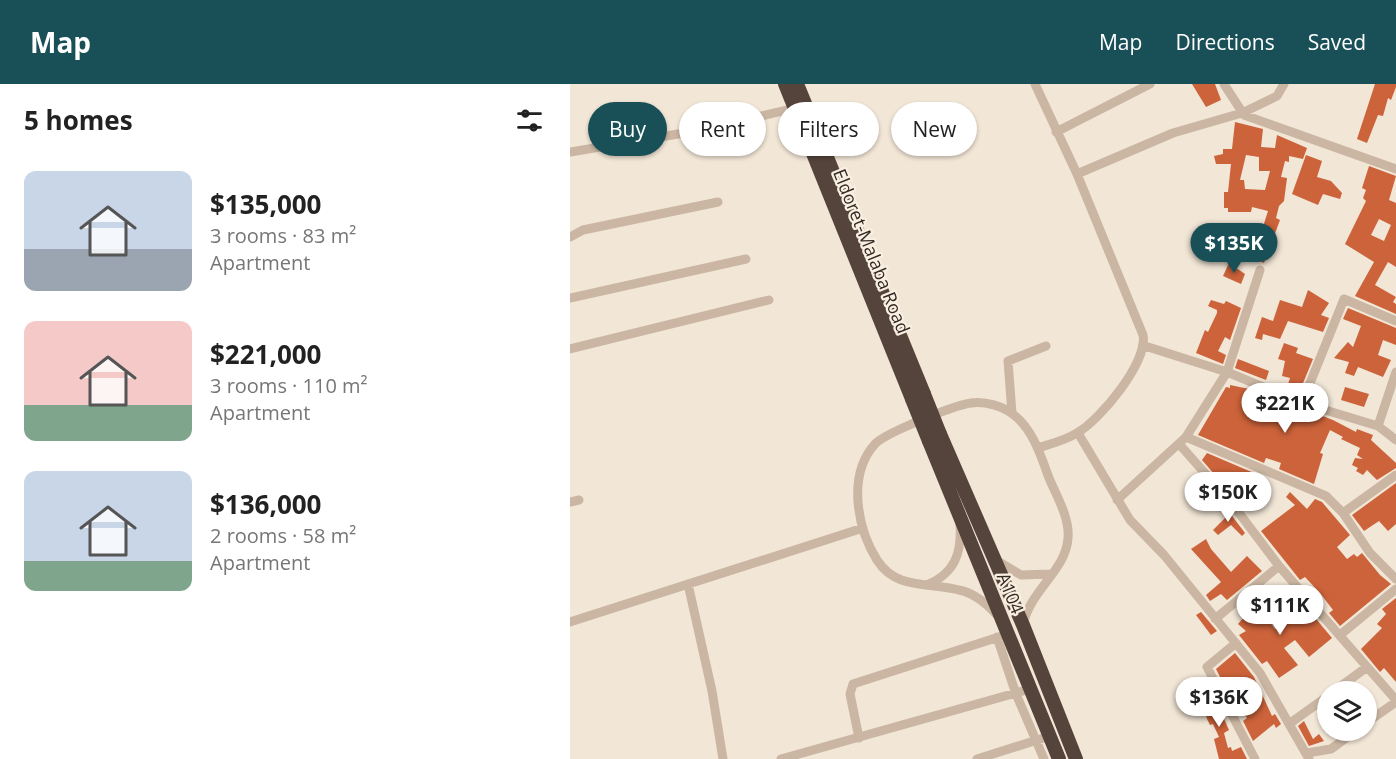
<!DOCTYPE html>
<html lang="en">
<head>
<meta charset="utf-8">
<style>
	body { margin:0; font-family:"Open Sans",sans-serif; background:#f2f2f2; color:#222; height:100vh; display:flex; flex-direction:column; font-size:22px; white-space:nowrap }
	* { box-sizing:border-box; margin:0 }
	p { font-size:20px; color:#767676 }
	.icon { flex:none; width:33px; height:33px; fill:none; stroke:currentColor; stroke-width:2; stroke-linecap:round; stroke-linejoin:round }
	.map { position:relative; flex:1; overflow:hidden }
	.panel { display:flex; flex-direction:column; background:#fff; width:570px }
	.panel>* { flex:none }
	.top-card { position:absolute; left:18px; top:18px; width:570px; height:54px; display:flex; gap:12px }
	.buttons { position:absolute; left:747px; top:597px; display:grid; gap:12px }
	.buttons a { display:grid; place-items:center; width:60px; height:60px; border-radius:50%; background:#fff; box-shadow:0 2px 4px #0004; font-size:30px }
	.price { position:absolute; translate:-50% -51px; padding:0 14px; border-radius:21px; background:#fff; color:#222; font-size:20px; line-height:39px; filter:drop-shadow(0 2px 3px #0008) }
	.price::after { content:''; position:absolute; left:50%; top:36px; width:18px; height:14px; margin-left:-9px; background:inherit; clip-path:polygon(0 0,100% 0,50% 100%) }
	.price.on { background:#195057; color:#fff }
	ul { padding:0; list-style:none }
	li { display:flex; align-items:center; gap:18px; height:150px; padding:0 24px }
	li span { display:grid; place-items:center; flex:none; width:168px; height:120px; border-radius:12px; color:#555 }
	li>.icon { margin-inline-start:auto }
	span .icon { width:72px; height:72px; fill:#fffc; stroke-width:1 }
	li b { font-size:26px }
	h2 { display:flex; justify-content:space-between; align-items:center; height:72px; padding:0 24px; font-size:26px }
	.pill { padding:0 21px; border-radius:27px; background:#fff; box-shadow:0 2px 4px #0004; font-size:21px; line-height:54px }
	.pill.on { background:#195057; color:#fff }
	header { display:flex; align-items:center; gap:36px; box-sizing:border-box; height:84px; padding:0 30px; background:#195057; color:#fff }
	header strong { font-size:28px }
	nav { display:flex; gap:33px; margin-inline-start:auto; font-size:21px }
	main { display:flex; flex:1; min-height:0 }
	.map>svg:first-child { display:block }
</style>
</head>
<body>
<header>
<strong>Map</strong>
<nav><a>Map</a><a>Directions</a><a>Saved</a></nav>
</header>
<main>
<section class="panel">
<h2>5 homes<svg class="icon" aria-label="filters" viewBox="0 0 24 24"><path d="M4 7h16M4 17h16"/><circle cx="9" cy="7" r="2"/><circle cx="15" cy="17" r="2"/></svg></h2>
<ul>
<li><span style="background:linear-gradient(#c9d6e8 65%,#9aa5b1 0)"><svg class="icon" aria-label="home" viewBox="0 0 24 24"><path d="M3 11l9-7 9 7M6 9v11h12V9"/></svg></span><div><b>$135,000</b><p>3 rooms · 83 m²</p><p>Apartment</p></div></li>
<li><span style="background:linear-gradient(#f6c9c9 70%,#7fa58c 0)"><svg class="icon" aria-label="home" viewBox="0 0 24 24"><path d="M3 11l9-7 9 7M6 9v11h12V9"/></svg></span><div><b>$221,000</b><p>3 rooms · 110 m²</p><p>Apartment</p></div></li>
<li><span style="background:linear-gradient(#c9d6e8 75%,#7fa58c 0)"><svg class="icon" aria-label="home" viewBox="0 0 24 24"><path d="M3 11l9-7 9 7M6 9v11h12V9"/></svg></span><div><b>$136,000</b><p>2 rooms · 58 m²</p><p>Apartment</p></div></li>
</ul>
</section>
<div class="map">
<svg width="826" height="675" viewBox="0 0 826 675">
	<rect width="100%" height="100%" fill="#f2e6d6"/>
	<path fill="#cc633a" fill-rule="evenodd" d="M622,0h23l6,16 -15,7z
		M805,0h21v3l-5,13 -3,-2 -5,18 -5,-1 -11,28 -10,-4z
		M665,38l28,7 -2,18 14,1 2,-13 30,13 -4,11 -14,-3v6l-4,-1 -4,16 6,1 -3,23 -5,5 -3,12 4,2 -16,43 -22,-9 6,-23 13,2 7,-22 -16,-4 -1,5h-23v-4h-4v-16h4l3,-28h-15l-2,-8 9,-2v-5h9zM676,71l13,2v14h11l-5,19 -20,-1 -1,-9h-4z
		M736,71l16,6 -5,16 14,4 11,12 -2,6 -17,-5 -5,11 -26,-11z
		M799,82l27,10 -7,24 7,3v64l-8,-5 -13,23 21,12 -3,5 3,2v10l-41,-18 19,-34 -29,-18 21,-43 -3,-3 3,-8 -4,-2zM809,135l12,6 -7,16 -13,-6z
		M659,179l16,11 -4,10 -18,-8z
		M738,206l21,13 -8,12 8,3 -6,14 -35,-11 -8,18 -17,-5 -1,6 -7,-2 7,-21 11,4 7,-21 22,7z
		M641,216l13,4 2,-3 15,7 -11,32 -5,-3 -7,14 8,4 -3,9 -27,-11 9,-23 3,2 9,-19v-3l-9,-4z
		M778,224l48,20v17l-13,-5 -5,15 13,5 -8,17 -25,-10 -4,9 -9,-3 4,-11 -15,-4 14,-16 5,5 8,-21 -18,-7z
		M714,259l14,5 -2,5 17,6 -12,29 -13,-4 2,-6 -8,-2 3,-15 -7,-2z
		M668,275l31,12 -3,9 -31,-12z
		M660,301l24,5 79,30 23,12 1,-3 16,6 -2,5 25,23v5l-19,12 -10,-10 -4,5 -7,-4 2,-3 -6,-3 3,-7 8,1 -6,-4 3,-7 -19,-9 2,-2 -13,-7 -10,23 3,1 -9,30 -35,-15 2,-6 -15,-5 -2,5 -66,-28 28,-48 4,1z
		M775,303l24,7 -5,13 -23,-7z
		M637,369l54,23 -26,22 -33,-38z
		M826,399v41l-8,7 -9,-10 -15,10 -12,-16z
		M720,408l17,17 8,-10 7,3 28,33 -13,12 10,12 7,-5 3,3 5,-4 18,22 11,9 -51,42 -11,-13 4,-3 -13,-17 -15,-16 -5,3 -39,-49 34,-26 -9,-8z
		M653,420l22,29 -3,3 -11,-11 -13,10 -5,-5 13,-13 -7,-8z
		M636,455l5,10 20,23 16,-16 15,15 -35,29 -6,-6 -11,7 -4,-6 15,-13 -30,-33z
		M683,512l9,11 -2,2 15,20 31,-22 26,31 -23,19 -14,-17 -11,8 14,17 -19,13 -12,-17 -5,3 -23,-29 7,-4 -8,-7 7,-8 -7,-7z
		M826,514v84l-12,-14 -4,4 -19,-23 21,-21 -5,-4 9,-10 -4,-5z
		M631,528l16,19 -6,4 -15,-20z
		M665,569l19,24 18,39 3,-2 6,10 -5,4 -2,-4 -21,17 -10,-20 4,-3 -17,-22 -14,-27z
		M641,606l18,40 -5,3 4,15 3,-1 1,4 9,-4 6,12h-28l-5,-20 5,-2 -6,-13 -3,1 -3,-6 -7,-25z
		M734,637l9,18 6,-5 5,7 -15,5 -11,-20z"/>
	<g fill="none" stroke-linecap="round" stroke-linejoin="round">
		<path stroke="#cab6a2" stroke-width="9" d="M465,0l42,90 66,161c5,27 -42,84 -66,98 -11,7 -27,11 -39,15
			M654,0l20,31 152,54
			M486,48l94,-48
			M0,68l138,-23 87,-21
			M507,90l96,-41 69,-20 35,-17 7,-12
			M0,153l13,-7 135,-28
			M0,214l176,-39
			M575,262l82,26 75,31 76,23 18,14
			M0,265l199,-49
			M732,319l42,-104 52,22
			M442,329l-4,-52 38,-15
			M808,342l18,-54
			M508,349l52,87 34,35 96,118 49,86
			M616,353l140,59 17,17
			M610,361l53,60 46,61 117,134
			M826,391l-53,38 27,40 26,26
			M547,416l69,-63 41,-65 33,-102
			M0,418l9,-2
			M426,476l25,15 30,-1
			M118,500l24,107 11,68
			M357,501c28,-12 35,-32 33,-61
			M426,530c-10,-11 -22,-21 -37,-24 -31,-8 -63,0 -82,-30 -20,-32 -30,-85 -2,-116 10,-11 80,-39 96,-41 14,-2 32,3 43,12 19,15 27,41 35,63 7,17 21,40 19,60 -2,33 -38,52 -45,87
			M645,535l64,-53
			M0,538l293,-94
			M770,551l56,-46
			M427,553l19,57 28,65
			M666,559l-29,24 48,92
			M763,608l34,-25
			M796,639l30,-21
			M719,640l39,-28
			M289,654l-9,-44 3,-10 155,-50
			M737,669l24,-4 26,-19
			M211,675l249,-70
			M407,675l73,-23"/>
		<path stroke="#55443b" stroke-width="14" d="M215,0l127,315
			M227,0l127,310
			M370,350l83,191 53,134
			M359,357l130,318"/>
		<path stroke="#55443b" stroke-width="14" d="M354,310l16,40
			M342,315l17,42"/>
	</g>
	<g text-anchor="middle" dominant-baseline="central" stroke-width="4.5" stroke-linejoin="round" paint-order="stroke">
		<g font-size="18" fill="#342a25" stroke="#faf0e2">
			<text transform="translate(302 167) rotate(68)">Eldoret-Malaba Road</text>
			<text transform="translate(441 509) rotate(68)">A104</text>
		</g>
	</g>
</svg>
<div class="buttons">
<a><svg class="icon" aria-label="layers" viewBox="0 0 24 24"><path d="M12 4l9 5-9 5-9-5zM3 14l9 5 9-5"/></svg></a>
</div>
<b class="price on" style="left:664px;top:190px">$135K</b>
<b class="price" style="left:715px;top:350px">$221K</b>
<b class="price" style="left:658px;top:439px">$150K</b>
<b class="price" style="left:710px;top:552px">$111K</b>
<b class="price" style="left:649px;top:644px">$136K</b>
<div class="top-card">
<a class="pill on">Buy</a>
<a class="pill">Rent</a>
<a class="pill">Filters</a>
<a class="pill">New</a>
</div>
</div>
</main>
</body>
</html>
